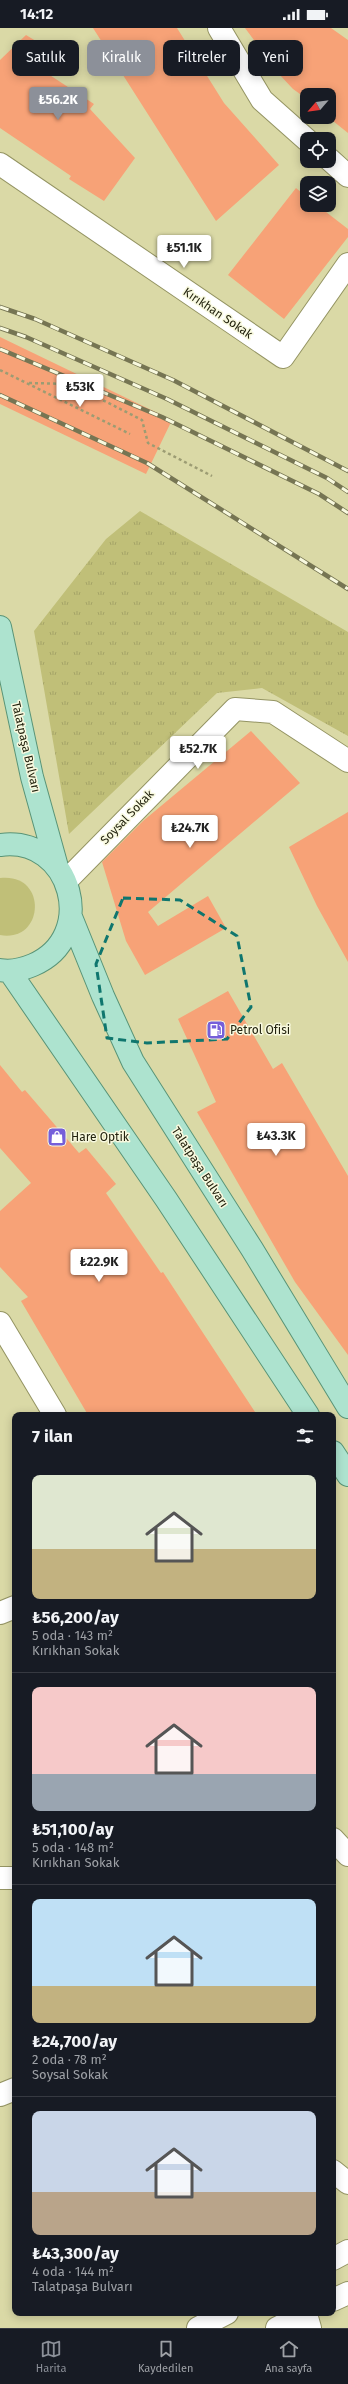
<!DOCTYPE html>
<html lang="tr">
<head>
<meta charset="utf-8">
<style>
	body { margin:0; font-family:"Fira Sans",sans-serif; background:#20242c; color:#f1f3f6; height:100vh; display:flex; flex-direction:column; font-size:15px; white-space:nowrap }
	* { box-sizing:border-box; margin:0 }
	p { font-size:13px; color:#9ea1a6 }
	.icon { flex:none; width:22px; height:22px; fill:none; stroke:currentColor; stroke-width:2; stroke-linecap:round; stroke-linejoin:round }
	.map { position:relative; flex:1; overflow:hidden }
	.side { position:absolute; left:12px; top:1384px; width:324px; height:904px; display:flex; flex-direction:column; background:#171b24; border-radius:8px; box-shadow:0 2px 10px #0003 }
	.side>* { flex:none }
	.top-card { position:absolute; left:12px; top:12px; width:324px; height:36px; display:flex; gap:8px }
	.needle { width:26px; rotate:242deg }
	.tools { position:absolute; left:300px; top:60px; display:grid; gap:8px }
	.tools a { display:grid; place-items:center; width:36px; height:36px; border-radius:8px; background:#171b24; box-shadow:0 2px 10px #0003; font-size:20px }
	.price { position:absolute; translate:-50% -34px; padding:0 9px; border-radius:4px; background:#fff; color:#222; font-size:13px; line-height:26px; filter:drop-shadow(0 1px 2px #0008) }
	.price::after { content:''; position:absolute; left:50%; top:24px; width:12px; height:9px; margin-left:-6px; background:inherit; clip-path:polygon(0 0,100% 0,50% 100%) }
	.price.active { background:#8c9099; color:#fff }
	ul { padding:0; list-style:none }
	li { display:grid; align-content:center; gap:8px; height:212px; padding:0 20px }
	li+li { border-top:1px solid #363941 }
	li span { display:grid; place-items:center; height:124px; border-radius:8px; color:#555 }
	li>.icon { margin-inline-start:auto }
	span .icon { width:72px; height:72px; fill:#fffc; stroke-width:1 }
	li b { font-size:17px }
	h2 { display:flex; justify-content:space-between; align-items:center; height:48px; padding:0 20px; font-size:17px }
	.pill { padding:0 14px; border-radius:8px; background:#171b24; box-shadow:0 2px 10px #0003; font-size:14px; line-height:36px }
	.pill.active { background:#8c9099; color:#fff }
	.status { display:flex; justify-content:space-between; align-items:center; height:28px; padding:0 20px; background:#171b24; direction:ltr }
	.status svg { height:11px; fill:currentColor }
	.dock { display:flex; justify-content:space-around; align-items:center; height:56px; border-top:1px solid #363941; background:#171b24; font-size:11px; color:#9ea1a6 }
	.dock a { display:grid; justify-items:center; gap:2px }
	.dock .active { color:#8c9099 }
	.map>svg:first-child { display:block }
</style>
</head>
<body>
<div class="status"><b>14:12</b><svg viewBox="0 0 49 12"><path d="M0 12V9h3v3zM5 12V6h3v6zM10 12V3h3v9zM15 12V0h3v12zM26 1h20v11H26zM47 4h2v5h-2z"/></svg></div>
<div class="map">
<svg width="348" height="2300" viewBox="0 0 348 2300">
	<defs>
		<pattern id="park-tufts" width="24" height="20" patternUnits="userSpaceOnUse"><rect width="24" height="20" fill="#c0bf78"/><path d="M3 7l-1-3M5 7V3M7 7l1-3M15 17l-1-3M17 17v-4M19 17l1-3" fill="none" stroke="#a5a467"/></pattern>
	</defs>
	<rect width="100%" height="100%" fill="#dad9a6"/>
	<path fill="#c0bf78" d="M0,850c48,-6 45,65 0,57z"/>
	<path fill="url(#park-tufts)" d="M140,483l208,121v104l-86,-48 -45,5 -148,141 -35,-203 72,-92z"/>
	<path fill="#f7a277" d="M93,0h84l47,75 55,62 -63,56z
		M245,0h86l17,12v93l-20,-16 1,-22h-22v4l-14,-10 -30,-32 2,-2z
		M26,7l28,17 -12,18 52,34 -4,5 45,49 -31,43 -35,-22 2,-3 -71,-48v-68z
		M296,160l11,9v8h10l31,24v8l-64,82 -56,-44z
		M0,309l172,83 -26,54 -146,-70z
		M251,703l49,52 -152,129 10,14 50,-30 18,32 -81,47 -19,-34 -24,-79 41,-41z
		M348,784v150l-31,-56 -28,-59z
		M228,963l45,78 9,-6 66,113v179l-53,-73 -98,-170 19,-10 -38,-83z
		M0,1037l22,27 3,-2 54,63 7,-5 30,36 -10,9 55,80 2,-1 94,143h-169l-67,-114 7,-4 -28,-30v-56l31,-28 -31,-35z"/>
	<g fill="none" stroke-linecap="round" stroke-linejoin="round">
		<defs>
			<path id="street" d="M219,0l43,72 45,40
				M329,131l19,17
				M0,136l283,193 65,-93
				M66,853l169,-172 38,3 75,49
				M0,1295l55,92
				M0,1585l15,-6
				M333,1811l15,16
				M0,1850h15
				M0,2067l15,-6
				M333,2143l15,12
				M306,2286l4,14"/>
			<path id="secondary" d="M333,2231l15,-8
				M333,2272l15,-7
				M198,2300l29,-15
				M277,2300l30,-15"/>
			<path id="primary" d="M0,599l32,150 25,90
				M0,817c72,-10 99,92 33,120 -12,5 -21,7 -33,5
				M71,889l32,79 30,66 119,187 96,158
				M10,944l156,227 142,216
				M333,1424l15,23"/>
		</defs>
		<use href="#street" stroke="#949463" stroke-width="24"/>
		<use href="#secondary" stroke="#949463" stroke-width="24"/>
		<use href="#primary" stroke="#599477" stroke-width="24"/>
		<path stroke="#9c9c73" stroke-width="2.5" stroke-dasharray="3 3" stroke-linecap="butt" d="M0,342l130,64
			M29,355l42,1 71,36 6,23 64,33"/>
		<use href="#street" stroke="#fff" stroke-width="22"/>
		<use href="#secondary" stroke="#fff" stroke-width="22"/>
		<use href="#primary" stroke="#ade3cf" stroke-width="22"/>
		<defs>
			<path id="rail" d="M0,279l35,12 138,61 175,91
				M0,300l26,9 141,62 160,79 21,14
				M0,321l162,68 157,77 29,19
				M0,367l147,68 201,126"/>
		</defs>
		<use href="#rail" stroke="#767553" stroke-width="4.5"/>
		<use href="#rail" stroke="#f8f9df" stroke-width="3" stroke-dasharray="9" stroke-linecap="butt"/>
	</g>
	<path fill="none" stroke="#0f766e" stroke-width="3" stroke-dasharray="8 5" stroke-linejoin="round" d="M123,870l57,2 57,36 14,71 -24,32 -80,4 -40,-5 -11,-74z"/>
	<defs>
		<symbol id="fuel-square" viewBox="-11 -11 22 22"><rect x="-9" y="-9" width="18" height="18" rx="4" fill="#755fda" stroke="#f8f9df"/><path d="M-5.5-6h7V0h2V4h1.3V-2.5L3-4.5l.8-.8L6-3V5H2.5V1h-1V6h-7ZM-4.2-4.7v3.2H.2V-4.7Z" fill="#fff"/></symbol>
		<symbol id="shop-square" viewBox="-11 -11 22 22"><rect x="-9" y="-9" width="18" height="18" rx="4" fill="#755fda" stroke="#f8f9df"/><path d="M-5-2.5h2.3a2.7 3.5 0 0 1 5.4 0H5L5.5 6h-11ZM-1.5-2.5h3a1.5 2.3 0 0 0-3 0Z" fill="#fff"/></symbol>
	</defs>
	<g fill-rule="evenodd">
		<use href="#fuel-square" x="205" y="991" width="22" height="22"/>
		<use href="#shop-square" x="46" y="1098" width="22" height="22"/>
	</g>
	<g text-anchor="middle" dominant-baseline="central" stroke-width="3" stroke-linejoin="round" paint-order="stroke">
		<g font-size="12" fill="#23230f" stroke="#f8f9df">
			<text transform="translate(218 285) rotate(34)">Kırıkhan Sokak</text>
			<text transform="translate(26 719) rotate(77)">Talatpaşa Bulvarı</text>
			<text transform="translate(127 789) rotate(-46)">Soysal Sokak</text>
			<text transform="translate(200 1139) rotate(57)">Talatpaşa Bulvarı</text>
		</g>
		<g font-size="12" fill="#23230f" stroke="#f8f9df" text-anchor="start">
			<text x="230" y="1002">Petrol Ofisi</text>
			<text x="71" y="1109">Hare Optik</text>
		</g>
	</g>
</svg>
<div class="tools">
<a><svg class="needle" viewBox="-14 -14 28 28"><path d="M0-13l5 13h-10z" fill="#e53935"/><path d="M0 13l5-13h-10z" fill="#9ea1a6"/></svg></a>
<a><svg class="icon" aria-label="locate" viewBox="0 0 24 24"><circle cx="12" cy="12" r="6"/><path d="M12 2v4M12 18v4M2 12h4M18 12h4"/></svg></a>
<a><svg class="icon" aria-label="layers" viewBox="0 0 24 24"><path d="M12 4l9 5-9 5-9-5zM3 14l9 5 9-5"/></svg></a>
</div>
<b class="price active" style="left:58px;top:93px">₺56.2K</b>
<b class="price" style="left:184px;top:241px">₺51.1K</b>
<b class="price" style="left:80px;top:380px">₺53K</b>
<b class="price" style="left:198px;top:742px">₺52.7K</b>
<b class="price" style="left:190px;top:821px">₺24.7K</b>
<b class="price" style="left:276px;top:1129px">₺43.3K</b>
<b class="price" style="left:99px;top:1255px">₺22.9K</b>
<div class="top-card">
<a class="pill">Satılık</a>
<a class="pill active">Kiralık</a>
<a class="pill">Filtreler</a>
<a class="pill">Yeni</a>
</div>
<section class="side">
<h2>7 ilan<svg class="icon" aria-label="filters" viewBox="0 0 24 24"><path d="M4 7h16M4 17h16"/><circle cx="9" cy="7" r="2"/><circle cx="15" cy="17" r="2"/></svg></h2>
<ul>
<li><span style="background:linear-gradient(#dfe7d0 60%,#c2b280 0)"><svg class="icon" aria-label="home" viewBox="0 0 24 24"><path d="M3 11l9-7 9 7M6 9v11h12V9"/></svg></span><div><b>₺56,200/ay</b><p>5 oda · 143 m²</p><p>Kırıkhan Sokak</p></div></li>
<li><span style="background:linear-gradient(#f6c9c9 70%,#9aa5b1 0)"><svg class="icon" aria-label="home" viewBox="0 0 24 24"><path d="M3 11l9-7 9 7M6 9v11h12V9"/></svg></span><div><b>₺51,100/ay</b><p>5 oda · 148 m²</p><p>Kırıkhan Sokak</p></div></li>
<li><span style="background:linear-gradient(#bfe0f5 70%,#c2b280 0)"><svg class="icon" aria-label="home" viewBox="0 0 24 24"><path d="M3 11l9-7 9 7M6 9v11h12V9"/></svg></span><div><b>₺24,700/ay</b><p>2 oda · 78 m²</p><p>Soysal Sokak</p></div></li>
<li><span style="background:linear-gradient(#c9d6e8 65%,#b9a48a 0)"><svg class="icon" aria-label="home" viewBox="0 0 24 24"><path d="M3 11l9-7 9 7M6 9v11h12V9"/></svg></span><div><b>₺43,300/ay</b><p>4 oda · 144 m²</p><p>Talatpaşa Bulvarı</p></div></li>
</ul>
</section>
</div>
<nav class="dock">
<a class="active"><svg class="icon" aria-label="map" viewBox="0 0 24 24"><path d="M3 6l6-2 6 2 6-2v14l-6 2-6-2-6 2zM9 4v14M15 6v14"/></svg>Harita</a>
<a><svg class="icon" aria-label="saved" viewBox="0 0 24 24"><path d="M7 4h10v16l-5-4-5 4z"/></svg>Kaydedilen</a>
<a><svg class="icon" aria-label="home" viewBox="0 0 24 24"><path d="M3 11l9-7 9 7M6 9v11h12V9"/></svg>Ana sayfa</a>
</nav>
</body>
</html>
